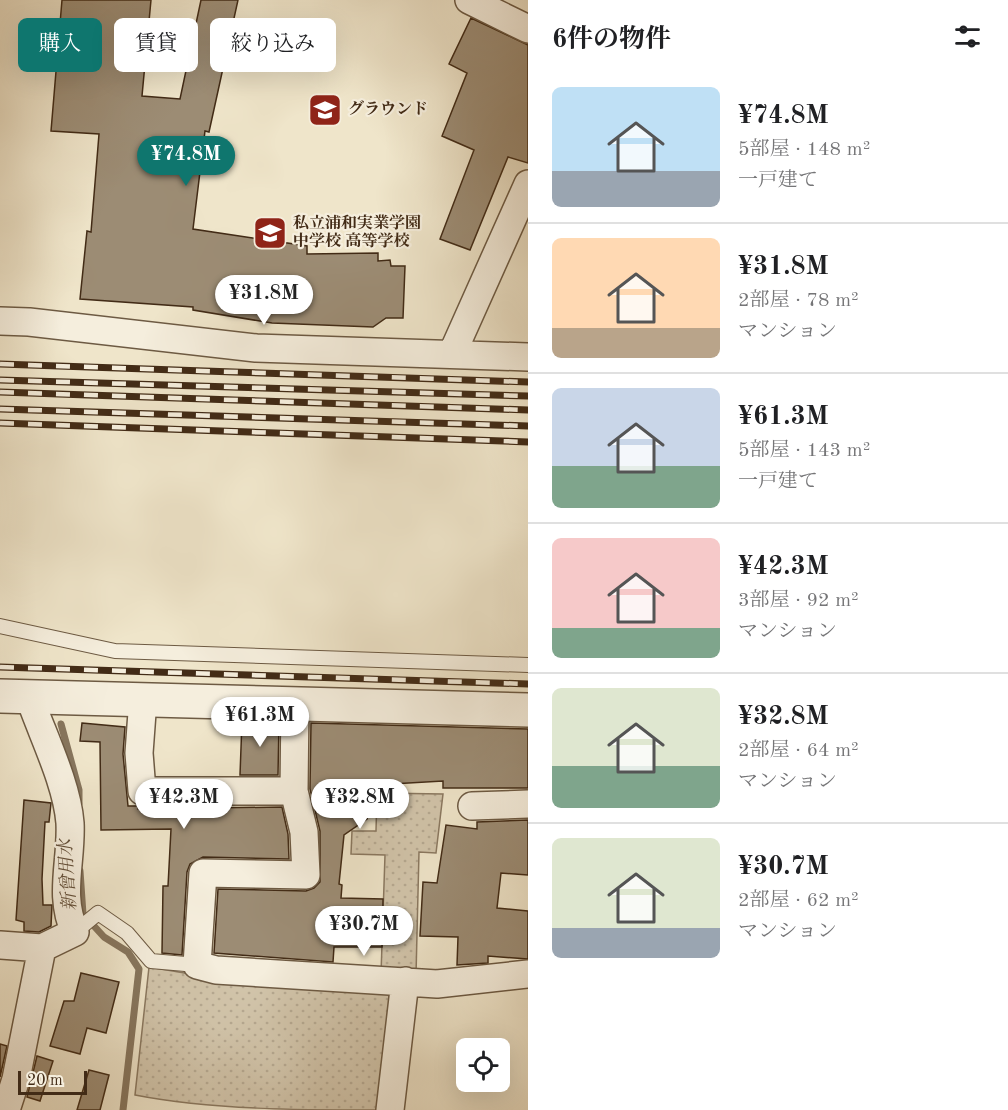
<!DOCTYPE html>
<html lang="ja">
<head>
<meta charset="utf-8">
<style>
	body { margin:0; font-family:"Old Standard TT","Noto Serif JP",serif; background:#f2f2f2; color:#202124; height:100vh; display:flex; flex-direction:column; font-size:22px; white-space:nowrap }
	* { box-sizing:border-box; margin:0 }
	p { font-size:20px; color:#757577 }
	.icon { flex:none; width:33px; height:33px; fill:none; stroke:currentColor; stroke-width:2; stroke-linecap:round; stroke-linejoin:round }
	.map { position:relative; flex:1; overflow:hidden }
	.drawer { display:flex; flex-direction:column; background:#fff; width:480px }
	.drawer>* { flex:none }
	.hud { position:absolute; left:18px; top:18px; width:420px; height:54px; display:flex; gap:12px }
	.fabs { position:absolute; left:456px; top:1038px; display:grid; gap:12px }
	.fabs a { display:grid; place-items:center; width:54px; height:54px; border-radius:9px; background:#fff; box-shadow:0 6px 24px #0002; font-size:30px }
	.scale { position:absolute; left:18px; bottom:15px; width:69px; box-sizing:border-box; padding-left:6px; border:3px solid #422b16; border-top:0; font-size:16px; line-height:21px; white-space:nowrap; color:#422b16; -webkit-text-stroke:4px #f5eedd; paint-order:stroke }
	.price { position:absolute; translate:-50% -51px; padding:0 14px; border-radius:21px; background:#fff; color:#222; font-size:20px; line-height:39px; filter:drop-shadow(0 2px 3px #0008) }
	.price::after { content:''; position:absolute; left:50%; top:36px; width:18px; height:14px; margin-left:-9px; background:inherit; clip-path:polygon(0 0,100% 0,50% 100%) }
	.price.selected { background:#0f766e; color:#fff }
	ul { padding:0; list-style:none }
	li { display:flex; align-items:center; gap:18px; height:150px; padding:0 24px }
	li+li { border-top:2px solid #e0e0e0 }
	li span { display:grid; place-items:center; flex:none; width:168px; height:120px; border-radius:9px; color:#555 }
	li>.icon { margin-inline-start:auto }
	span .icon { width:72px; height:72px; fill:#fffc; stroke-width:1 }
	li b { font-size:26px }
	h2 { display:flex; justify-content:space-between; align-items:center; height:72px; padding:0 24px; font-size:26px }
	.pill { padding:0 21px; border-radius:9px; background:#fff; box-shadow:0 6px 24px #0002; font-size:21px; line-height:54px }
	.pill.selected { background:#0f766e; color:#fff }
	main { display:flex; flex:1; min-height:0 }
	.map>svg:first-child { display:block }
</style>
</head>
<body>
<main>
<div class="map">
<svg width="528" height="1110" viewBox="0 0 528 1110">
	<defs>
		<pattern id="grass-dots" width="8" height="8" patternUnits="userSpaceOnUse" patternTransform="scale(1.5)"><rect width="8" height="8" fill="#d2c5ab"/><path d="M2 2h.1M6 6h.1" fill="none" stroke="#b6a992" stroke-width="1.8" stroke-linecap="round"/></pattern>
	</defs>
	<rect width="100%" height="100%" fill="#efe5ca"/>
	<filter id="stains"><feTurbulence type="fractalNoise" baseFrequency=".00333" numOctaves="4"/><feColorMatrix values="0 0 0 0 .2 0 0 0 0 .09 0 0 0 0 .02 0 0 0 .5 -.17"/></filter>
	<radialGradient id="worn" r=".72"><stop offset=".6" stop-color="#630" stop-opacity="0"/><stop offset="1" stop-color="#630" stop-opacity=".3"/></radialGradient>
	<path fill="url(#grass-dots)" stroke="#8a7860" stroke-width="1.5" d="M377,793l66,1 -7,59 -17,-1 -3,123 -35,-1 4,-119 -34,-1 1,-23h24z
		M149,967l65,11 176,8 -9,124c-80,0 -169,0 -246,-15z"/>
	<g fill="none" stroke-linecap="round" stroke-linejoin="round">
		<path stroke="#86755d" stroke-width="7" d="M61,724l18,66v13
			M80,871l3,43 21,23 24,15 11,17 -16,141"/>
	</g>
	<path fill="#9c8c74" stroke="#422b16" stroke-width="1.5" d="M62,0h89l-9,96 38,3 21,-99h37l-29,132 -4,-1 -12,98 114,17v8l71,-1v8l12,-1 1,6h14l-2,52h-17l-13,9 -101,-4 -79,-13v-3l-113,-8 7,-68 4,1 8,-98 -48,-3z
		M471,18l57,27v118l-20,-6 -38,93 -30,-11 34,-89 -32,-14 25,-63 -18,-9z
		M242,721l37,1 -1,53h-38z
		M82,723l43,4 -2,27 5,52h10v3l144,-2 6,27 1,25 -86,-2 -13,7 -3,8 -5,83 -20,-2 1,-67h5l3,-57 -70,1 -1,-88 -20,-1z
		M311,723l217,6v59h-85v-7l-69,4 -7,34 -23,16 -5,49 3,1 -1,13 42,1 -1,48h-48l-1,15 -119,-9 4,-64 88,2 8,-3 6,-6v-51l-10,-42z
		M24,800l27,3 -2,19h-4l-3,57 1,26h9l-1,21 -12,6 -15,-1v-9l-8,-2z
		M528,820v55l-27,-2 -4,35 31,3v48l-40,-3v7l-31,2 1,-28 -38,-1 3,-54 14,1 9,-58 31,4v-7z
		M81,973l38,9 -13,51 -19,-5 -7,26 -30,-8 14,-45h10z
		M0,1044l7,2 -7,31z
		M37,1056l16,5 -13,40 -13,-4z
		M89,1070l20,5 -9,35h-23z"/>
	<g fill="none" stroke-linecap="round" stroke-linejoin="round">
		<defs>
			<path id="service" d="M0,626l115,25 413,14
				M75,932l23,-19 29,20 24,28 46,4"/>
			<path id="minor" d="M469,0l59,29
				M0,321l29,1 227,26 272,9
				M452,354l76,-170
				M143,699l-4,54 3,38h152l10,41 2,43 -103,-2 -6,92 19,5 221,14 91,-10
				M294,791l1,-87
				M472,806l56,-2
				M0,945l42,3 33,-16c-17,-36 -3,-71 -5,-109 -3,-40 -28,-89 -41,-127
				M6,1110l10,-31 26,-131
				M390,1110l15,-129"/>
			<path id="tertiary" d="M0,696l528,14"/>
		</defs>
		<use href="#service" stroke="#6d5a43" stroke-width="16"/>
		<use href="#minor" stroke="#6d5a43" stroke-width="30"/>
		<use href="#tertiary" stroke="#6d5a43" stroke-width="36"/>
		<use href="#service" stroke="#f5eedd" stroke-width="14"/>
		<use href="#minor" stroke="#f5eedd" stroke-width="27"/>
		<use href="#tertiary" stroke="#f5eedd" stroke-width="33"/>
		<defs>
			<path id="rail" d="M0,364l528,18
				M0,380l528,16
				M0,392l528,18
				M0,409l528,17
				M0,423l528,19
				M0,667l528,17"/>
		</defs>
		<use href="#rail" stroke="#422b16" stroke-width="7"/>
		<use href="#rail" stroke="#f5eedd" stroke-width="4.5" stroke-dasharray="14" stroke-linecap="butt"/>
	</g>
	<defs>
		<symbol id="school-square" viewBox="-11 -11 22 22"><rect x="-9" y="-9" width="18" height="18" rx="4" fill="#8f2418" stroke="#f5eedd"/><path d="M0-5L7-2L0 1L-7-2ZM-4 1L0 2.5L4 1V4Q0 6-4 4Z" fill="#fff"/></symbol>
	</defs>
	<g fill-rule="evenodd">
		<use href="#school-square" x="306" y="91" width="38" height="38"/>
		<use href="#school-square" x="251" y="214" width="38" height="38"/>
	</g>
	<g text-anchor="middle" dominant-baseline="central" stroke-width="4.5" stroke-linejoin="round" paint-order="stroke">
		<g font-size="16" font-weight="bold" fill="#422b16" stroke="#f5eedd" text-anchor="start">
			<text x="348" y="110">グラウンド</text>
			<text x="293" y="224">私立浦和実業学園<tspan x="293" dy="18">中学校 高等学校</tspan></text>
		</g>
		<g font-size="18" font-style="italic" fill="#64503a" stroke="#f5eedd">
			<text transform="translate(68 875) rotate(-94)">新曾用水</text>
		</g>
	</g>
	<rect width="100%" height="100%" filter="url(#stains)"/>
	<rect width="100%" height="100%" fill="url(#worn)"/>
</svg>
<div class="fabs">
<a><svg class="icon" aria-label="locate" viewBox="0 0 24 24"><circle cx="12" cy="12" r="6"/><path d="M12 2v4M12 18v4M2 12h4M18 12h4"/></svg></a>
</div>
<div class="scale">20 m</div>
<b class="price selected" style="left:186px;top:187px">¥74.8M</b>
<b class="price" style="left:264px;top:326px">¥31.8M</b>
<b class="price" style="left:260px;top:748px">¥61.3M</b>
<b class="price" style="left:184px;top:830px">¥42.3M</b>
<b class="price" style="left:360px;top:830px">¥32.8M</b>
<b class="price" style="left:364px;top:957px">¥30.7M</b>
<div class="hud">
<a class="pill selected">購入</a>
<a class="pill">賃貸</a>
<a class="pill">絞り込み</a>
</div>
</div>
<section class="drawer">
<h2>6件の物件<svg class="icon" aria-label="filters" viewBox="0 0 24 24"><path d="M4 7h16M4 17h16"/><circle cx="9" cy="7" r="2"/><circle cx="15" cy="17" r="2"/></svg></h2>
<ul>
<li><span style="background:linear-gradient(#bfe0f5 70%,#9aa5b1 0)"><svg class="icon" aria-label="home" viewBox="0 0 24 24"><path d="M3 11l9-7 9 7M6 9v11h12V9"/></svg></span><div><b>¥74.8M</b><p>5部屋 · 148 m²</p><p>一戸建て</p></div></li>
<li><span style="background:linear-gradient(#ffd9b3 75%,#b9a48a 0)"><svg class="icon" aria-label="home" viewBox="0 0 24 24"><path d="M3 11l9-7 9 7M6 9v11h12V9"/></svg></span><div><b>¥31.8M</b><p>2部屋 · 78 m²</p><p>マンション</p></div></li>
<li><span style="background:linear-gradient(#c9d6e8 65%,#7fa58c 0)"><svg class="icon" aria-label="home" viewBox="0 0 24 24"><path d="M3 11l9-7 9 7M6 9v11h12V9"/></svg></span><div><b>¥61.3M</b><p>5部屋 · 143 m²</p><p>一戸建て</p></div></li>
<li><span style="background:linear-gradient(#f6c9c9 75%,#7fa58c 0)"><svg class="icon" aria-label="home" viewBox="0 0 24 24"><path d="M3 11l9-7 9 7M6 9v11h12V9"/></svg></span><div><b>¥42.3M</b><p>3部屋 · 92 m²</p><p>マンション</p></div></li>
<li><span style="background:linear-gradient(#dfe7d0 65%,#7fa58c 0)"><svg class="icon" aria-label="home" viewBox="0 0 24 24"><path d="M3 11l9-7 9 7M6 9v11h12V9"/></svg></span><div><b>¥32.8M</b><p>2部屋 · 64 m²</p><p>マンション</p></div></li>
<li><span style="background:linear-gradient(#dfe7d0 75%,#9aa5b1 0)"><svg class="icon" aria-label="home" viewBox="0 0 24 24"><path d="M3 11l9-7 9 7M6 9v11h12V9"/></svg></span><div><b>¥30.7M</b><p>2部屋 · 62 m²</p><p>マンション</p></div></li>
</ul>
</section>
</main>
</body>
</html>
